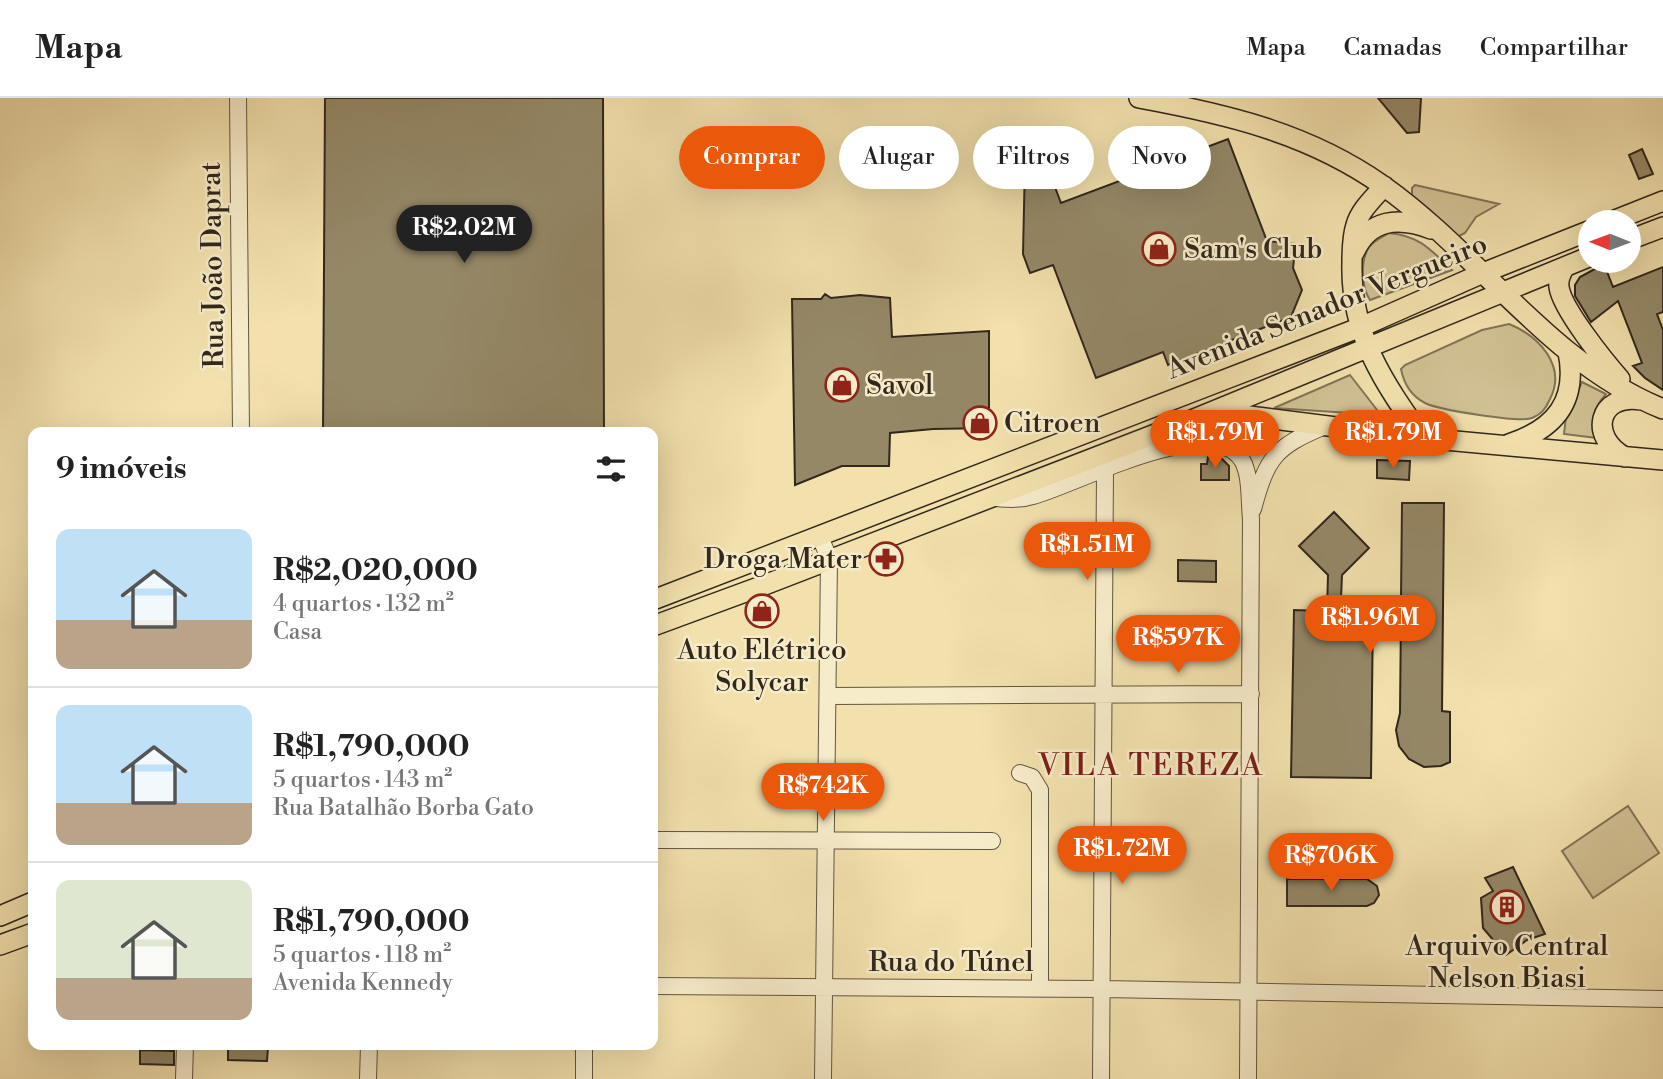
<!DOCTYPE html>
<html lang="pt">
<head>
<meta charset="utf-8">
<style>
	body { margin:0; font-family:"Libre Bodoni",serif; background:#f2f2f2; color:#222; height:100vh; display:flex; flex-direction:column; font-size:26px; white-space:nowrap }
	* { box-sizing:border-box; margin:0 }
	p { font-size:23px; color:#767676 }
	.icon { flex:none; width:38px; height:38px; fill:none; stroke:currentColor; stroke-width:2; stroke-linecap:round; stroke-linejoin:round }
	.map { position:relative; flex:1; overflow:hidden }
	.panel { position:absolute; left:28px; top:329px; width:630px; height:623px; display:flex; flex-direction:column; background:#fff; border-radius:14px; box-shadow:0 7px 28px #0002 }
	.panel>* { flex:none }
	.guide { position:absolute; left:679px; top:28px; width:665px; height:63px; display:flex; gap:14px }
	.needle { width:46px; rotate:271deg }
	.buttons { position:absolute; left:1578px; top:112px; display:grid; gap:14px }
	.buttons a { display:grid; place-items:center; width:63px; height:63px; border-radius:50%; background:#fff; box-shadow:0 7px 28px #0002; font-size:35px }
	.price { position:absolute; translate:-50% -60px; padding:0 16px; border-radius:24px; background:#ea580c; color:#fff; font-size:23px; line-height:46px; filter:drop-shadow(0 2px 4px #0008) }
	.price::after { content:''; position:absolute; left:50%; top:42px; width:21px; height:16px; margin-left:-10px; background:inherit; clip-path:polygon(0 0,100% 0,50% 100%) }
	.price.on { background:#222; color:#fff }
	ul { padding:0; list-style:none }
	li { display:flex; align-items:center; gap:21px; height:175px; padding:0 28px }
	li+li { border-top:2px solid #e0e0e0 }
	li span { display:grid; place-items:center; flex:none; width:196px; height:140px; border-radius:14px; color:#555 }
	li>.icon { margin-inline-start:auto }
	span .icon { width:84px; height:84px; fill:#fffc; stroke-width:1 }
	li b { font-size:30px }
	h2 { display:flex; justify-content:space-between; align-items:center; height:84px; padding:0 28px; font-size:30px }
	.tag { padding:0 24px; border-radius:32px; background:#fff; box-shadow:0 7px 28px #0002; font-size:24px; line-height:63px }
	.tag.on { background:#ea580c; color:#fff }
	header { display:flex; align-items:center; gap:42px; box-sizing:border-box; height:98px; padding:0 35px; background:#fff; border-bottom:2px solid #e0e0e0 }
	header strong { font-size:33px }
	nav { display:flex; gap:38px; margin-inline-start:auto; font-size:24px }
	.map>svg:first-child { display:block }
</style>
</head>
<body>
<header>
<strong>Mapa</strong>
<nav><a>Mapa</a><a>Camadas</a><a>Compartilhar</a></nav>
</header>
<div class="map">
<svg width="1663" height="981" viewBox="0 0 1663 981">
	<rect width="100%" height="100%" fill="#f2e1ad"/>
	<filter id="stains"><feTurbulence type="fractalNoise" baseFrequency=".00286" numOctaves="4"/><feColorMatrix values="0 0 0 0 .2 0 0 0 0 .09 0 0 0 0 .02 0 0 0 .5 -.17"/></filter>
	<radialGradient id="worn" r=".72"><stop offset=".6" stop-color="#630" stop-opacity="0"/><stop offset="1" stop-color="#630" stop-opacity=".3"/></radialGradient>
	<path fill="#d1c194" stroke="#817458" stroke-width="2" d="M1415,87l84,19 -23,13 -11,16 -8,4 -45,-40v-9z
		M1389,135c31,3 41,16 63,37l-82,30c-9,-13 -10,-41 0,-54 5,-6 12,-9 19,-13z
		M1509,226c30,12 58,42 41,75 -4,9 -8,15 -18,19 -12,5 -93,-8 -107,-15 -14,-7 -21,-19 -24,-34l4,-4 77,-35z
		M1350,277l31,40 -107,-7z
		M1582,284l24,12c-13,15 -16,25 -9,44l-33,-4 2,-17z
		M1628,708l31,47 -66,45 -31,-47z"/>
	<path fill="#958867" stroke="#31271c" stroke-width="2" d="M325,0h278l1,334h-281z
		M1378,0h43l-2,34 -12,1z
		M1178,30l4,12 11,-4 6,14 29,-11 39,102 29,3 -3,24 9,22 -11,27 -123,48 -5,-13 -67,26 -43,-113 -23,8 -7,-19 2,-92 -6,-16 15,-6 6,13h2l19,50 104,-39 -10,-27z
		M1642,51l11,25 -14,5 -10,-24z
		M1604,166l9,23 50,-20v45l-6,2 6,16v60l-18,-12 -12,-12 9,-3 -24,-62 -27,21 -16,-26v-11l5,-8z
		M825,196l6,4 29,-3 30,3 2,39 97,-6v97l-56,1 -43,4 -1,33h-47l-47,19 -3,-186h29z
		M1208,359l13,1 8,8v14h-28v-16h6z
		M1377,362l33,1 -1,19 -32,-2z
		M1402,405h42l-2,208 8,1v50l-9,4 -17,1 -15,-8 -10,-13 -3,-16 4,-17 1,-101 -28,-1 -2,167 -80,-1 3,-167 33,1 1,-36 -29,-29 35,-34 35,36 -27,27 -1,23 60,1z
		M1178,462l38,1v21l-38,-1z
		M1513,769l32,67 -18,6 -21,15 -23,-27 -2,-30 12,-7 -8,-13z
		M1287,781h80l10,7 2,9 -5,8 -7,3h-80z
		M228,948l40,1 -1,14 -39,-1z
		M140,952l34,1v14l-34,-1z"/>
	<g fill="none" stroke-linecap="round" stroke-linejoin="round">
		<defs>
			<path id="minor" d="M238,0l3,334
				M996,400c12,1 25,2 37,-2 42,-11 178,-85 209,-36 9,15 7,41 9,59l-3,560
				M1253,411c14,-51 21,-62 72,-83
				M820,439l9,21 -6,521
				M829,598l422,-2
				M1020,675l12,4 8,13v198
				M653,742l339,1
				M653,888l450,3 560,10
				M184,981l1,-34
				M368,981l1,-34
				M584,981v-34
				M1101,981l4,-609"/>
			<path id="major" d="M1139,0c87,16 169,35 243,87 98,69 167,178 281,224
				M1384,88c-10,12 -24,24 -28,39 -4,12 -4,26 -4,38 -2,71 32,120 71,175
				M1610,124l53,-21
				M1629,142l34,-13
				M1354,155c15,-35 45,-36 77,-24
				M1565,169c-4,6 -7,13 -6,20 3,22 46,75 61,92
				M1211,320l38,-2 174,22 240,22
				M1509,346c46,-15 69,-43 59,-92
				M1625,359c-37,-20 -27,-64 16,-57
				M653,502l708,-273 122,-54 108,-43
				M653,528l114,-42 422,-163 402,-165
				M0,818l33,-14
				M0,847l33,-12"/>
		</defs>
		<use href="#minor" stroke="#615640" stroke-width="18"/>
		<use href="#major" stroke="#31271c" stroke-width="22"/>
		<use href="#minor" stroke="#f7ecca" stroke-width="16"/>
		<use href="#major" stroke="#f2e1ad" stroke-width="19"/>
	</g>
	<defs>
		<symbol id="shop-ring" viewBox="-11 -11 22 22"><circle r="9.5" fill="#f7ecca" stroke="#8f2418" stroke-width="1.5"/><path d="M-5-2.5h2.3a2.7 3.5 0 0 1 5.4 0H5L5.5 6h-11ZM-1.5-2.5h3a1.5 2.3 0 0 0-3 0Z" fill="#8f2418"/></symbol>
		<symbol id="pharmacy-ring" viewBox="-11 -11 22 22"><circle r="9.5" fill="#f7ecca" stroke="#8f2418" stroke-width="1.5"/><path d="M-2-6h4v4h4v4h-4v4h-4v-4h-4v-4h4Z" fill="#8f2418"/></symbol>
		<symbol id="building-ring" viewBox="-11 -11 22 22"><circle r="9.5" fill="#f7ecca" stroke="#8f2418" stroke-width="1.5"/><path d="M-4-6H4V6H1V3H-1V6H-4ZM-2.5-4.3h1.7v1.8h-1.7ZM.8-4.3h1.7v1.8H.8ZM-2.5-1h1.7V.8h-1.7ZM.8-1h1.7V.8H.8Z" fill="#8f2418"/></symbol>
	</defs>
	<g fill-rule="evenodd">
		<use href="#shop-ring" x="1140" y="132" width="38" height="38"/>
		<use href="#shop-ring" x="823" y="268" width="38" height="38"/>
		<use href="#shop-ring" x="961" y="306" width="38" height="38"/>
		<use href="#pharmacy-ring" x="867" y="442" width="38" height="38"/>
		<use href="#shop-ring" x="743" y="494" width="38" height="38"/>
		<use href="#building-ring" x="1488" y="790" width="38" height="38"/>
	</g>
	<g text-anchor="middle" dominant-baseline="central" stroke-width="5" stroke-linejoin="round" paint-order="stroke">
		<g font-size="28" fill="#31271c" stroke="#f7ecca" text-anchor="start">
			<text x="1184" y="151">Sam's Club</text>
			<text x="866" y="287">Savol</text>
			<text x="1004" y="325">Citroen</text>
			<text x="862" y="461" text-anchor="end">Droga Mater</text>
			<text x="762" y="552" text-anchor="middle">Auto Elétrico<tspan x="762" dy="32">Solycar</tspan></text>
			<text x="1507" y="848" text-anchor="middle">Arquivo Central<tspan x="1507" dy="32">Nelson Biasi</tspan></text>
		</g>
		<g font-size="28" fill="#31271c" stroke="#f7ecca">
			<text transform="translate(213 167) rotate(-91)">Rua João Daprat</text>
			<text transform="translate(1327 209) rotate(-22)">Avenida Senador Vergueiro</text>
			<text x="951" y="864">Rua do Túnel</text>
		</g>
		<g font-size="30" letter-spacing="2" fill="#7a1f14" stroke="#f7ecca">
			<text x="1151" y="668">VILA TEREZA</text>
		</g>
	</g>
	<rect width="100%" height="100%" filter="url(#stains)"/>
	<rect width="100%" height="100%" fill="url(#worn)"/>
</svg>
<div class="buttons">
<a><svg class="needle" viewBox="-14 -14 28 28"><path d="M0-13l5 13h-10z" fill="#e53935"/><path d="M0 13l5-13h-10z" fill="#767676"/></svg></a>
</div>
<b class="price on" style="left:464px;top:167px">R$2.02M</b>
<b class="price" style="left:1215px;top:372px">R$1.79M</b>
<b class="price" style="left:1393px;top:372px">R$1.79M</b>
<b class="price" style="left:1087px;top:484px">R$1.51M</b>
<b class="price" style="left:1370px;top:557px">R$1.96M</b>
<b class="price" style="left:1178px;top:577px">R$597K</b>
<b class="price" style="left:823px;top:725px">R$742K</b>
<b class="price" style="left:1122px;top:788px">R$1.72M</b>
<b class="price" style="left:1331px;top:795px">R$706K</b>
<div class="guide">
<a class="tag on">Comprar</a>
<a class="tag">Alugar</a>
<a class="tag">Filtros</a>
<a class="tag">Novo</a>
</div>
<section class="panel">
<h2>9 imóveis<svg class="icon" aria-label="filters" viewBox="0 0 24 24"><path d="M4 7h16M4 17h16"/><circle cx="9" cy="7" r="2"/><circle cx="15" cy="17" r="2"/></svg></h2>
<ul>
<li><span style="background:linear-gradient(#bfe0f5 65%,#b9a48a 0)"><svg class="icon" aria-label="home" viewBox="0 0 24 24"><path d="M3 11l9-7 9 7M6 9v11h12V9"/></svg></span><div><b>R$2,020,000</b><p>4 quartos · 132 m²</p><p>Casa</p></div></li>
<li><span style="background:linear-gradient(#bfe0f5 70%,#b9a48a 0)"><svg class="icon" aria-label="home" viewBox="0 0 24 24"><path d="M3 11l9-7 9 7M6 9v11h12V9"/></svg></span><div><b>R$1,790,000</b><p>5 quartos · 143 m²</p><p>Rua Batalhão Borba Gato</p></div></li>
<li><span style="background:linear-gradient(#dfe7d0 70%,#b9a48a 0)"><svg class="icon" aria-label="home" viewBox="0 0 24 24"><path d="M3 11l9-7 9 7M6 9v11h12V9"/></svg></span><div><b>R$1,790,000</b><p>5 quartos · 118 m²</p><p>Avenida Kennedy</p></div></li>
</ul>
</section>
</div>
</body>
</html>
